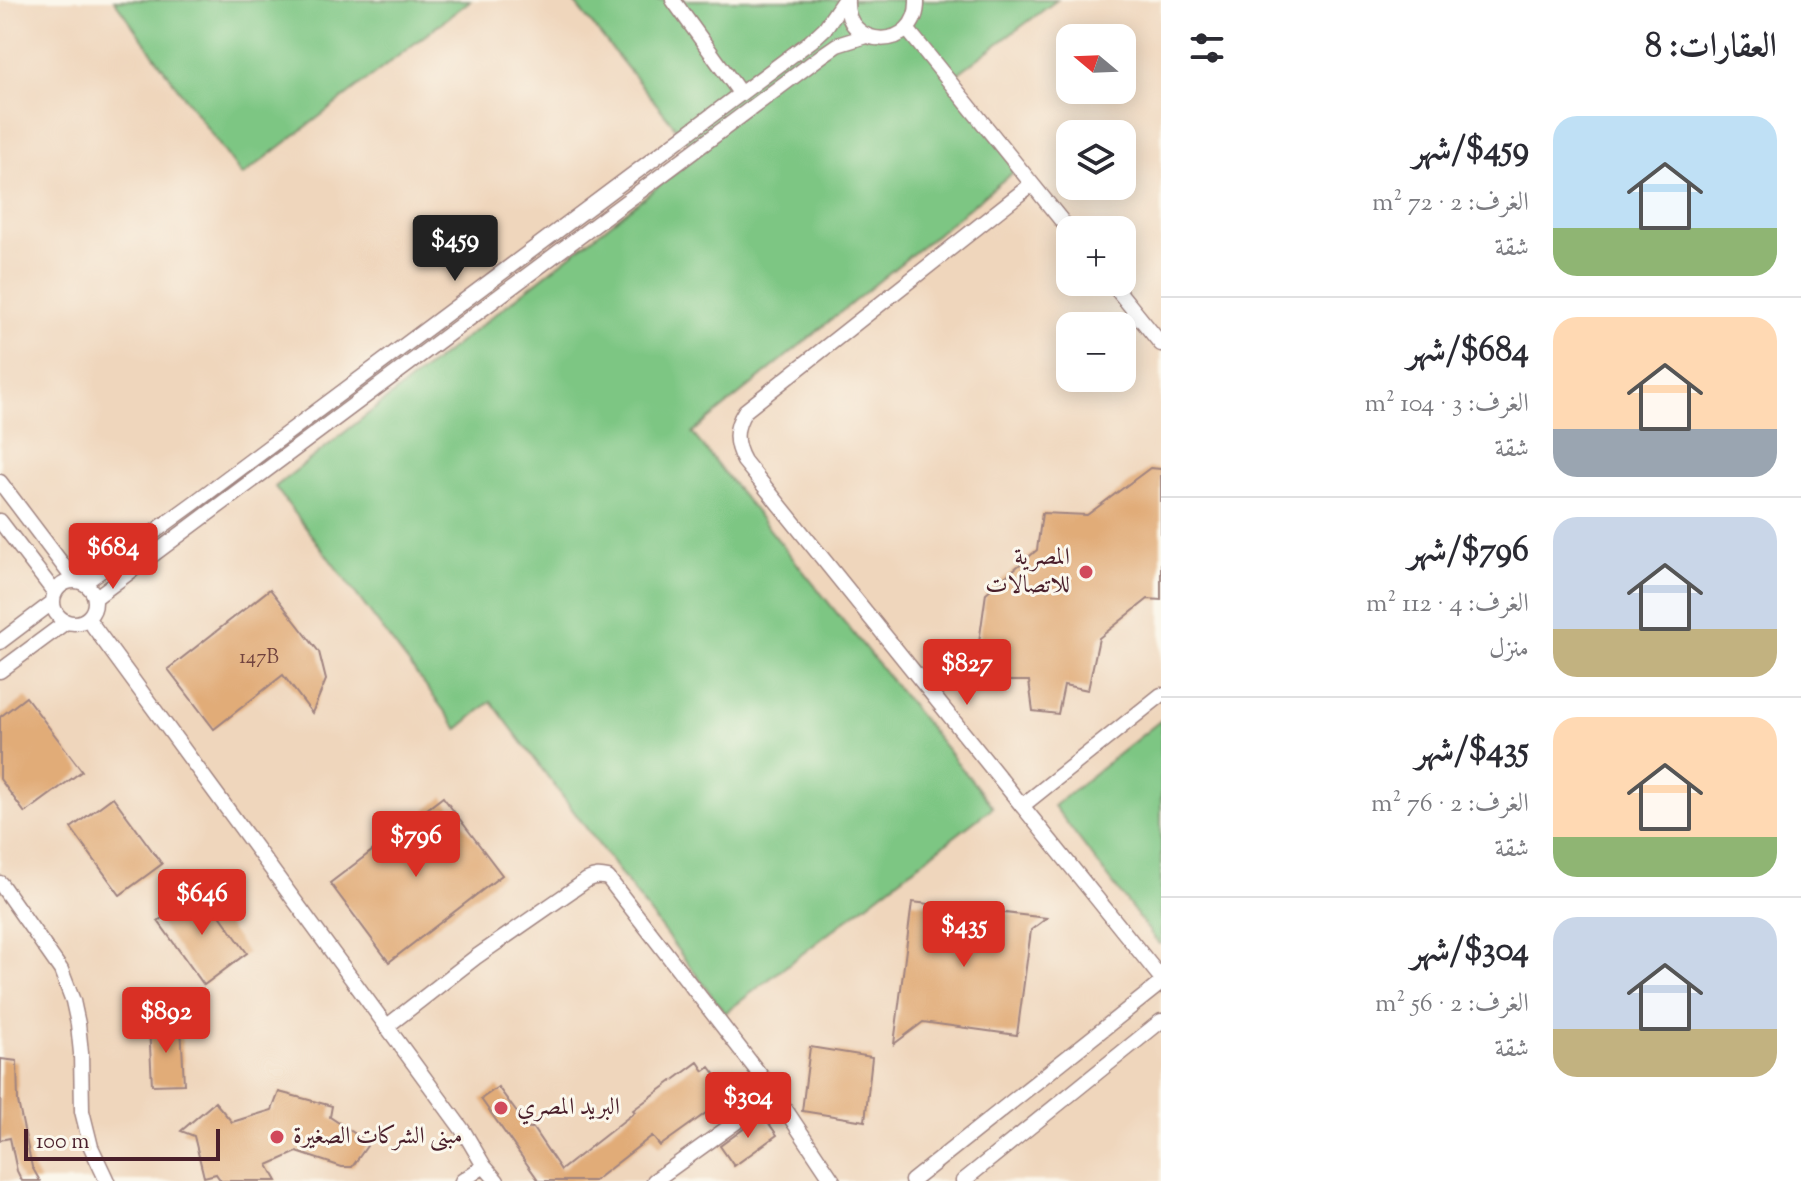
<!DOCTYPE html>
<html lang="ar">
<head>
<meta charset="utf-8">
<style>
	body { margin:0; font-family:"Sorts Mill Goudy",Amiri,serif; background:#f2f2f3; color:#2b2b33; direction:rtl; height:100vh; display:flex; flex-direction:column; font-size:30px; white-space:nowrap }
	* { box-sizing:border-box; margin:0 }
	p { font-size:26px; color:#7c7c81 }
	.icon { flex:none; width:44px; height:44px; fill:none; stroke:currentColor; stroke-width:2; stroke-linecap:round; stroke-linejoin:round }
	.map { position:relative; flex:1; overflow:hidden; direction:ltr }
	.side { display:flex; flex-direction:column; background:#fff; width:640px }
	.side>* { flex:none }
	.needle { width:52px; rotate:289deg }
	.buttons { position:absolute; left:1056px; top:24px; display:grid; gap:16px }
	.buttons a { display:grid; place-items:center; width:80px; height:80px; border-radius:16px; background:#fff; box-shadow:0 4px 20px #0003; font-size:40px }
	.scale { position:absolute; left:24px; bottom:20px; width:196px; box-sizing:border-box; padding-left:8px; border:4px solid #4a1f2b; border-top:0; font-size:22px; line-height:28px; white-space:nowrap; color:#4a1f2b; -webkit-text-stroke:6px #fbf7ec; paint-order:stroke }
	.price { position:absolute; translate:-50% -68px; padding:0 18px; border-radius:8px; background:#d93025; color:#fff; font-size:26px; line-height:52px; filter:drop-shadow(0 2px 4px #0008) }
	.price::after { content:''; position:absolute; left:50%; top:48px; width:24px; height:18px; margin-left:-12px; background:inherit; clip-path:polygon(0 0,100% 0,50% 100%) }
	.price.current { background:#222; color:#fff }
	ul { padding:0; list-style:none }
	li { display:flex; align-items:center; gap:24px; height:200px; padding:0 24px }
	li+li { border-top:2px solid #e1e1e2 }
	li span { display:grid; place-items:center; flex:none; width:224px; height:160px; border-radius:24px; color:#555 }
	li>.icon { margin-inline-start:auto }
	span .icon { width:96px; height:96px; fill:#fffc; stroke-width:1 }
	li b { font-size:34px }
	h2 { display:flex; justify-content:space-between; align-items:center; height:96px; padding:0 24px; font-size:34px }
	main { display:flex; flex:1; min-height:0 }
	.map>svg:first-child { display:block }
</style>
</head>
<body>
<main>
<section class="side">
<h2>العقارات: 8<svg class="icon" aria-label="filters" viewBox="0 0 24 24"><path d="M4 7h16M4 17h16"/><circle cx="9" cy="7" r="2"/><circle cx="15" cy="17" r="2"/></svg></h2>
<ul>
<li><span style="background:linear-gradient(#bfe0f5 70%,#8fb573 0)"><svg class="icon" aria-label="home" viewBox="0 0 24 24"><path d="M3 11l9-7 9 7M6 9v11h12V9"/></svg></span><div><b>$459/شهر</b><p>الغرف: 2 · 72 m²</p><p>شقة</p></div></li>
<li><span style="background:linear-gradient(#ffd9b3 70%,#9aa5b1 0)"><svg class="icon" aria-label="home" viewBox="0 0 24 24"><path d="M3 11l9-7 9 7M6 9v11h12V9"/></svg></span><div><b>$684/شهر</b><p>الغرف: 3 · 104 m²</p><p>شقة</p></div></li>
<li><span style="background:linear-gradient(#c9d6e8 70%,#c2b280 0)"><svg class="icon" aria-label="home" viewBox="0 0 24 24"><path d="M3 11l9-7 9 7M6 9v11h12V9"/></svg></span><div><b>$796/شهر</b><p>الغرف: 4 · 112 m²</p><p>منزل</p></div></li>
<li><span style="background:linear-gradient(#ffd9b3 75%,#8fb573 0)"><svg class="icon" aria-label="home" viewBox="0 0 24 24"><path d="M3 11l9-7 9 7M6 9v11h12V9"/></svg></span><div><b>$435/شهر</b><p>الغرف: 2 · 76 m²</p><p>شقة</p></div></li>
<li><span style="background:linear-gradient(#c9d6e8 70%,#c2b280 0)"><svg class="icon" aria-label="home" viewBox="0 0 24 24"><path d="M3 11l9-7 9 7M6 9v11h12V9"/></svg></span><div><b>$304/شهر</b><p>الغرف: 2 · 56 m²</p><p>شقة</p></div></li>
</ul>
</section>
<div class="map">
<svg width="1161" height="1181" viewBox="0 0 1161 1181">
	<rect width="100%" height="100%" fill="#fbf7ec"/>
	<filter id="ink" filterUnits="userSpaceOnUse"><feTurbulence type="fractalNoise" baseFrequency=".0125" numOctaves="2"/><feDisplacementMap in="SourceGraphic" scale="16" xChannelSelector="R" yChannelSelector="G"/><feConvolveMatrix kernelMatrix="1 2 1 2 8 2 1 2 1" color-interpolation-filters="sRGB"/></filter>
	<filter id="wash" filterUnits="userSpaceOnUse"><feTurbulence type="fractalNoise" baseFrequency=".006" numOctaves="4" result="noise"/><feDisplacementMap in="SourceGraphic" scale="32" xChannelSelector="R" yChannelSelector="G"/><feGaussianBlur stdDeviation="1.8" result="paint"/><feColorMatrix in="noise" values="0 0 0 0 0 0 0 0 0 0 0 0 0 0 0 0 0 1.4 0 .05"/><feComposite in="paint" operator="in"/></filter>
	<g filter="url(#wash)">
		<rect width="100%" height="100%" fill="#f7ead6"/>
		<path fill="#efd6bc" fill-rule="evenodd" d="M0,0h1161v1181h-1161zM1070,38h52v52h-52zM1070,134h52v52h-52zM1070,230h52v52h-52zM1070,326h52v52h-52z"/>
		<path fill="#7dc683" stroke="#647257" stroke-width="2" d="M114,0h357l-229,176z
			M572,0h485l-108,80 69,88 -326,265 301,374 -268,206 -234,-312 -33,28 -183,-242 423,-332z
			M1161,720v224h-2l-105,-138z"/>
		<g id="blocks">
			<path fill="#e1ac78" d="M1150,468l11,1v131l-13,-1 -49,39 -11,52 -24,-5 -6,29 -25,-3 -4,-30h-36l-2,-14 -15,-3 10,-71 51,-43 5,-37 45,2z
				M270,589l49,63 7,28 -14,33 -29,-38 -69,54 -46,-60z
				M26,697l56,74 -57,42 -25,-34v-62z
				M113,797l49,67 -42,31 -49,-67z
				M443,797l59,78 -113,87 -59,-79z
				M201,889l46,64 -43,32 -46,-64z
				M912,902l135,16 -16,12 -14,105 -94,-13 -29,22z
				M181,1025l3,59 -32,1 -3,-59z
				M810,1047l62,10 -7,64 -63,-10z
				M1,1059l16,2 1,41 14,65 8,14h-18l-5,-10 -7,-33 -10,2z
				M698,1062l6,9 6,-4 21,28 -71,51 -8,-10 -58,45h-55l-58,-82 17,-12 31,42 3,-2 29,43 74,-58 -2,-2z
				M279,1092l53,14 -2,11 33,22 4,7 -15,21h-10l-45,-15 -29,13 9,16h-56l-5,-7 -12,3 -10,-41 -13,-5 34,-29 17,20 40,-12z
				M763,1115l14,20 -43,31 -14,-20z"/>
		</g>
	</g>
	<g filter="url(#ink)">
		<use href="#blocks" fill-opacity="0" stroke="#a08480" stroke-width="2"/>
		<g fill="none" stroke-linecap="round" stroke-linejoin="round">
			<defs>
				<path id="minor" d="M673,0l67,93
					M847,0c-3,51 72,52 70,0
					M907,29l163,202
					M1032,184l-287,227c-11,17 -11,32 -1,50l417,517
					M1111,282l50,62
					M0,482l75,99
					M0,521l55,72
					M53 602a21 21 0 1 1 42 0a21 21 0 1 1-42 0Z
					M84,583l110,-80 617,-462 14,-13 19,-28
					M95,598l729,-544 13,-9 29,-9
					M88,619l376,513 20,34 13,15
					M0,642l53,-40
					M0,671l66,-49
					M1022,806l139,-111
					M0,883l61,87 12,31 5,23 3,29 1,58 9,36 16,34
					M386,1027l90,-70 111,-77c8,-4 13,-4 21,-2l167,216 58,87
					M462,1181l22,-15
					M654,1181l121,-87
					M912,1181l249,-198
					M963,1181l198,-160"/>
			</defs>
			<use href="#minor" stroke="#a08480" stroke-width="17"/>
			<use href="#minor" stroke="#fff" stroke-width="14"/>
		</g>
	</g>
	<g fill="#d1495b" stroke="#fbf7ec" stroke-width="3">
		<circle cx="1086" cy="572" r="8"/>
		<circle cx="501" cy="1108" r="8"/>
		<circle cx="277" cy="1137" r="8"/>
	</g>
	<g text-anchor="middle" dominant-baseline="central" stroke-width="6" stroke-linejoin="round" paint-order="stroke">
		<g font-size="20" fill="#70423e">
			<text x="259" y="658">147B</text>
		</g>
		<g font-size="24" fill="#4a1f2b" stroke="#fbf7ec" text-anchor="start">
			<text x="1070" y="558" text-anchor="end">المصرية<tspan x="1070" dy="28">للاتصالات</tspan></text>
			<text x="517" y="1108">البريد المصري</text>
			<text x="293" y="1137">مبنى الشركات الصغيرة</text>
		</g>
	</g>
</svg>
<div class="buttons">
<a><svg class="needle" viewBox="-14 -14 28 28"><path d="M0-13l5 13h-10z" fill="#e53935"/><path d="M0 13l5-13h-10z" fill="#7c7c81"/></svg></a>
<a><svg class="icon" aria-label="layers" viewBox="0 0 24 24"><path d="M12 4l9 5-9 5-9-5zM3 14l9 5 9-5"/></svg></a>
<a>+</a>
<a>−</a>
</div>
<div class="scale">100 m</div>
<b class="price current" style="left:455px;top:283px">$459</b>
<b class="price" style="left:113px;top:591px">$684</b>
<b class="price" style="left:967px;top:707px">$827</b>
<b class="price" style="left:416px;top:879px">$796</b>
<b class="price" style="left:202px;top:937px">$646</b>
<b class="price" style="left:964px;top:969px">$435</b>
<b class="price" style="left:166px;top:1055px">$892</b>
<b class="price" style="left:748px;top:1140px">$304</b>
</div>
</main>
</body>
</html>
